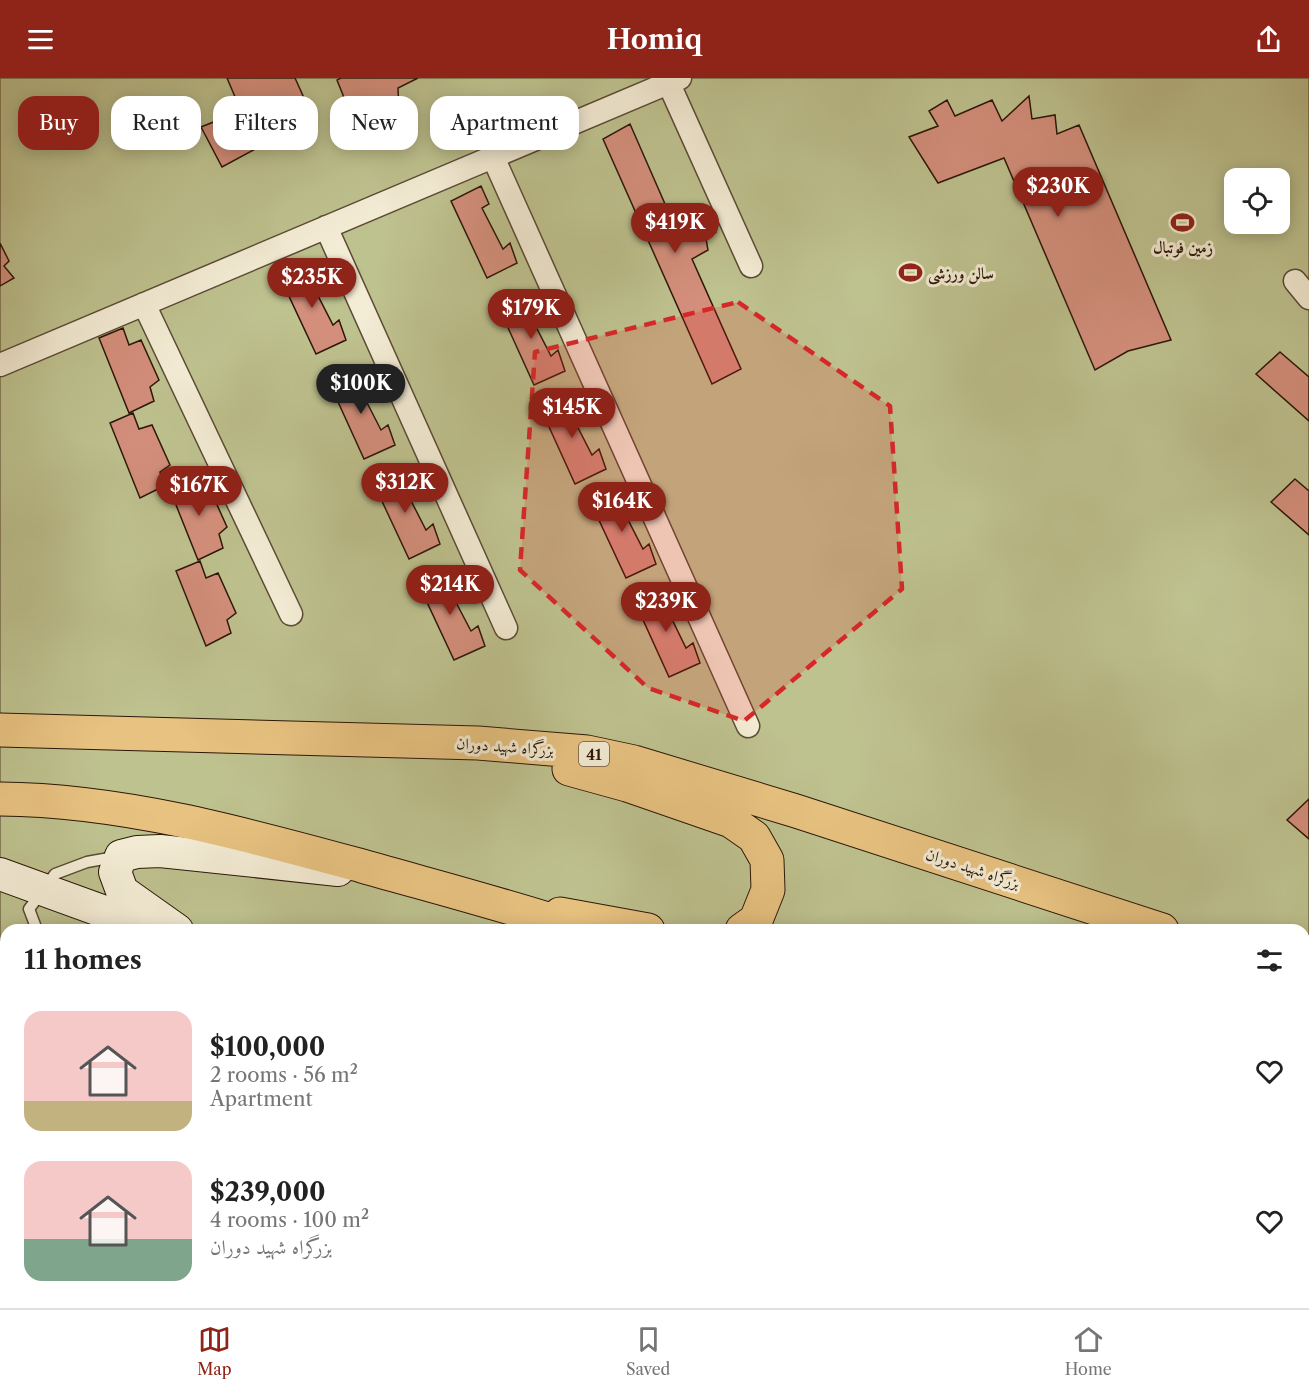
<!DOCTYPE html>
<html lang="en">
<head>
<meta charset="utf-8">
<style>
	body { margin:0; font-family:"Libre Caslon Text",Amiri,serif; background:#f6f6f6; color:#222; height:100vh; display:flex; flex-direction:column; font-size:22px; white-space:nowrap }
	* { box-sizing:border-box; margin:0 }
	p { font-size:20px; color:#767676 }
	.icon { flex:none; width:33px; height:33px; fill:none; stroke:currentColor; stroke-width:2; stroke-linecap:round; stroke-linejoin:round }
	.map { position:relative; flex:1; overflow:hidden }
	.details { position:absolute; left:0px; top:846px; width:1310px; height:384px; display:flex; flex-direction:column; background:#fff; border-radius:18px 18px 0 0; box-shadow:0 3px 15px #0003 }
	.details>* { flex:none }
	.guide { position:absolute; left:18px; top:18px; width:600px; height:54px; display:flex; gap:12px }
	.fabs { position:absolute; left:1224px; top:90px; display:grid; gap:12px }
	.fabs a { display:grid; place-items:center; width:66px; height:66px; border-radius:12px; background:#fff; box-shadow:0 3px 15px #0003; font-size:30px }
	.price { position:absolute; translate:-50% -51px; padding:0 14px; border-radius:21px; background:#8f2418; color:#fff; font-size:20px; line-height:39px; filter:drop-shadow(0 2px 3px #0008) }
	.price::after { content:''; position:absolute; left:50%; top:36px; width:18px; height:14px; margin-left:-9px; background:inherit; clip-path:polygon(0 0,100% 0,50% 100%) }
	.price.current { background:#222; color:#fff }
	ul { padding:0; list-style:none }
	li { display:flex; align-items:center; gap:18px; height:150px; padding:0 24px }
	li span { display:grid; place-items:center; flex:none; width:168px; height:120px; border-radius:18px; color:#555 }
	li>.icon { margin-inline-start:auto }
	span .icon { width:72px; height:72px; fill:#fffc; stroke-width:1 }
	li b { font-size:26px }
	h2 { display:flex; justify-content:space-between; align-items:center; height:72px; padding:0 24px; font-size:26px }
	.chip { padding:0 21px; border-radius:18px; background:#fff; box-shadow:0 3px 15px #0003; font-size:21px; line-height:54px }
	.chip.current { background:#8f2418; color:#fff }
	header { display:flex; justify-content:space-between; align-items:center; height:78px; padding:0 24px; background:#8f2418; color:#fff; font-size:27px; font-weight:700 }
	.tabs { display:flex; justify-content:space-around; align-items:center; height:84px; border-top:2px solid #e0e0e0; background:#fff; font-size:16px; color:#767676 }
	.tabs a { display:grid; justify-items:center; gap:3px }
	.tabs .current { color:#8f2418 }
	.map>svg:first-child { display:block }
</style>
</head>
<body>
<header><svg class="icon" aria-label="menu" viewBox="0 0 24 24"><path d="M4 6h16M4 12h16M4 18h16"/></svg>Homiq<svg class="icon" aria-label="share" viewBox="0 0 24 24"><path d="M12 15V3M7 8l5-5 5 5M5 13v7h14v-7"/></svg></header>
<div class="map">
<svg width="1309" height="1230" viewBox="0 0 1309 1230">
	<rect width="100%" height="100%" fill="#eee4c0"/>
	<filter id="stains"><feTurbulence type="fractalNoise" baseFrequency=".00333" numOctaves="4"/><feColorMatrix values="0 0 0 0 .2 0 0 0 0 .09 0 0 0 0 .02 0 0 0 .5 -.17"/></filter>
	<radialGradient id="worn" r=".72"><stop offset=".6" stop-color="#630" stop-opacity="0"/><stop offset="1" stop-color="#630" stop-opacity=".3"/></radialGradient>
	<path fill="#bec28f" stroke="#756c4b" stroke-width="1.5" fill-rule="evenodd" d="M0,0h1309v1230h-1309zM1234,100h46v46h-46zM6,852h1298v372h-1298z"/>
	<path fill="#d48f7c" stroke="#2c1607" stroke-width="1.5" d="M227,0h68l18,40 -91,49 -21,-40 40,-16z
		M341,0h77l-20,10 1,25 -42,17 -20,-50z
		M1029,18l3,23 23,-4 2,19 22,-9 92,215 -43,11 -33,19 -91,-212 -66,25 -29,-46 29,-11 -9,-15 18,-11 8,16 37,-16 10,21z
		M630,46l46,105 14,-10 4,8 14,-10 8,15 -10,7 2,11 -16,9 49,110 -29,15 -109,-245z
		M481,108l8,18 -7,4 21,41 7,-6 7,20 -30,15 -36,-77z
		M0,165l9,18 -5,5 10,12 -14,8z
		M311,184l8,18 -7,4 21,41 6,-5 7,20 -30,14 -36,-77z
		M529,215l8,18 -7,4 21,41 7,-6 7,21 -31,14 -35,-77z
		M123,250l6,17 12,-5 18,40 -9,7 4,14 -25,12 -30,-75z
		M1280,274l29,25v44l-53,-47z
		M359,290l8,17 -7,4 21,41 7,-5 7,20 -31,14 -35,-77z
		M570,314l8,18 -7,4 21,41 7,-6 7,20 -31,15 -35,-77z
		M133,335l6,16 13,-4 18,40 -10,7 4,14 -24,12 -30,-75z
		M404,389l8,18 -7,4 21,41 7,-6 7,20 -31,15 -36,-77z
		M191,398l6,16 12,-5 18,40 -8,7 4,14 -25,12 -30,-75z
		M1295,401l14,12v44l-38,-33z
		M621,409l7,17 -6,4 21,41 6,-5 7,20 -30,14 -36,-77z
		M200,483l6,17 12,-5 18,40 -9,7 4,13 -25,13 -30,-75z
		M449,491l8,17 -7,5 21,40 7,-5 7,20 -31,14 -36,-77z
		M664,508l8,17 -6,4 20,41 7,-5 7,20 -31,14 -35,-77z
		M1309,721v40l-22,-19z
		M1304,1021h5v42l-5,-1z"/>
	<g fill="none" stroke-linecap="round" stroke-linejoin="round">
		<defs>
			<path id="service" d="M37,852l-8,-21 26,-35 32,-12 28,-5
				M1304,1044l5,1
				M310,1230l8,-6"/>
			<path id="minor" d="M669,6l82,182
				M493,79l255,569
				M326,149l180,401
				M1295,203l14,17
				M144,226l147,310
				M0,287l680,-287"/>
			<path id="secondary" d="M0,796l113,41 26,15
				M177,852l-55,-39 -7,-19 6,-16 16,-4 23,-1 178,19
				M1304,963l5,-1"/>
			<path id="trunk" d="M0,652l478,13 109,9 47,10 162,49 366,119
				M569,691l58,16 104,36 23,16 13,23 1,30 -12,30 -14,10
				M0,721c123,1 245,35 362,67 74,21 147,40 220,64
				M560,836l88,16
				M1304,895l5,1
				M1304,944l5,1"/>
		</defs>
		<use href="#service" stroke="#5c4a35" stroke-width="13"/>
		<use href="#minor" stroke="#5c4a35" stroke-width="25"/>
		<use href="#secondary" stroke="#2c1607" stroke-width="34"/>
		<use href="#trunk" stroke="#2c1607" stroke-width="35"/>
		<use href="#service" stroke="#f4edd6" stroke-width="10"/>
		<use href="#minor" stroke="#f4edd6" stroke-width="22"/>
		<use href="#secondary" stroke="#f4edd6" stroke-width="32"/>
		<use href="#trunk" stroke="#e7c280" stroke-width="33"/>
	</g>
	<path fill="#d62828" fill-opacity="0.2" stroke="#d62828" stroke-width="4.5" stroke-dasharray="12 8" stroke-linejoin="round" d="M738,224l152,104 12,183 -158,132 -96,-33 -128,-118 15,-218z"/>
	<defs>
		<symbol id="stadium-bare" viewBox="-9 -9 18 18"><path d="M0-5a6.5 5 0 1 0 0 10a6.5 5 0 1 0 0-10ZM-3.5-1.8h7v3.6h-7Z" fill="#8f2418" stroke="#f4edd6" stroke-width="2.5" paint-order="stroke"/></symbol>
	</defs>
	<g fill-rule="evenodd">
		<use href="#stadium-bare" x="1166" y="128" width="33" height="33"/>
		<use href="#stadium-bare" x="894" y="178" width="33" height="33"/>
	</g>
	<g text-anchor="middle" dominant-baseline="central" stroke-width="6" stroke-linejoin="round" paint-order="stroke">
		<rect fill="#f4edd6" stroke="#685645" stroke-width="1.5" x="579" y="664" width="30" height="24" rx="4.5"/>
		<g font-size="15" font-weight="bold" fill="#2c1607">
			<text x="594" y="676">41</text>
		</g>
		<g font-size="16" font-weight="bold" fill="#2c1607" stroke="#f4edd6">
			<text x="1183" y="169">زمین فوتبال</text>
			<text x="928" y="195" text-anchor="start">سالن ورزشی</text>
		</g>
		<g font-size="16" fill="#2c1607" stroke="#f4edd6">
			<text transform="translate(505 668) rotate(4)">بزرگراه شهید دوران</text>
			<text transform="translate(973 790) rotate(18)">بزرگراه شهید دوران</text>
		</g>
	</g>
	<rect width="100%" height="100%" filter="url(#stains)"/>
	<rect width="100%" height="100%" fill="url(#worn)"/>
</svg>
<div class="fabs">
<a><svg class="icon" aria-label="locate" viewBox="0 0 24 24"><circle cx="12" cy="12" r="6"/><path d="M12 2v4M12 18v4M2 12h4M18 12h4"/></svg></a>
</div>
<b class="price" style="left:1058px;top:140px">$230K</b>
<b class="price" style="left:675px;top:176px">$419K</b>
<b class="price" style="left:312px;top:231px">$235K</b>
<b class="price" style="left:531px;top:262px">$179K</b>
<b class="price current" style="left:361px;top:337px">$100K</b>
<b class="price" style="left:572px;top:361px">$145K</b>
<b class="price" style="left:405px;top:436px">$312K</b>
<b class="price" style="left:199px;top:439px">$167K</b>
<b class="price" style="left:622px;top:455px">$164K</b>
<b class="price" style="left:450px;top:538px">$214K</b>
<b class="price" style="left:666px;top:555px">$239K</b>
<div class="guide">
<a class="chip current">Buy</a>
<a class="chip">Rent</a>
<a class="chip">Filters</a>
<a class="chip">New</a>
<a class="chip">Apartment</a>
</div>
<section class="details">
<h2>11 homes<svg class="icon" aria-label="filters" viewBox="0 0 24 24"><path d="M4 7h16M4 17h16"/><circle cx="9" cy="7" r="2"/><circle cx="15" cy="17" r="2"/></svg></h2>
<ul>
<li><span style="background:linear-gradient(#f6c9c9 75%,#c2b280 0)"><svg class="icon" aria-label="home" viewBox="0 0 24 24"><path d="M3 11l9-7 9 7M6 9v11h12V9"/></svg></span><div><b>$100,000</b><p>2 rooms · 56 m²</p><p>Apartment</p></div><svg class="icon" aria-label="heart" viewBox="0 0 24 24"><path d="M12 20l-8-8c-3-5 5-10 8-4 3-6 11-1 8 4z"/></svg></li>
<li><span style="background:linear-gradient(#f6c9c9 65%,#7fa58c 0)"><svg class="icon" aria-label="home" viewBox="0 0 24 24"><path d="M3 11l9-7 9 7M6 9v11h12V9"/></svg></span><div><b>$239,000</b><p>4 rooms · 100 m²</p><p>بزرگراه شهید دوران</p></div><svg class="icon" aria-label="heart" viewBox="0 0 24 24"><path d="M12 20l-8-8c-3-5 5-10 8-4 3-6 11-1 8 4z"/></svg></li>
</ul>
</section>
</div>
<nav class="tabs">
<a class="current"><svg class="icon" aria-label="map" viewBox="0 0 24 24"><path d="M3 6l6-2 6 2 6-2v14l-6 2-6-2-6 2zM9 4v14M15 6v14"/></svg>Map</a>
<a><svg class="icon" aria-label="saved" viewBox="0 0 24 24"><path d="M7 4h10v16l-5-4-5 4z"/></svg>Saved</a>
<a><svg class="icon" aria-label="home" viewBox="0 0 24 24"><path d="M3 11l9-7 9 7M6 9v11h12V9"/></svg>Home</a>
</nav>
</body>
</html>
